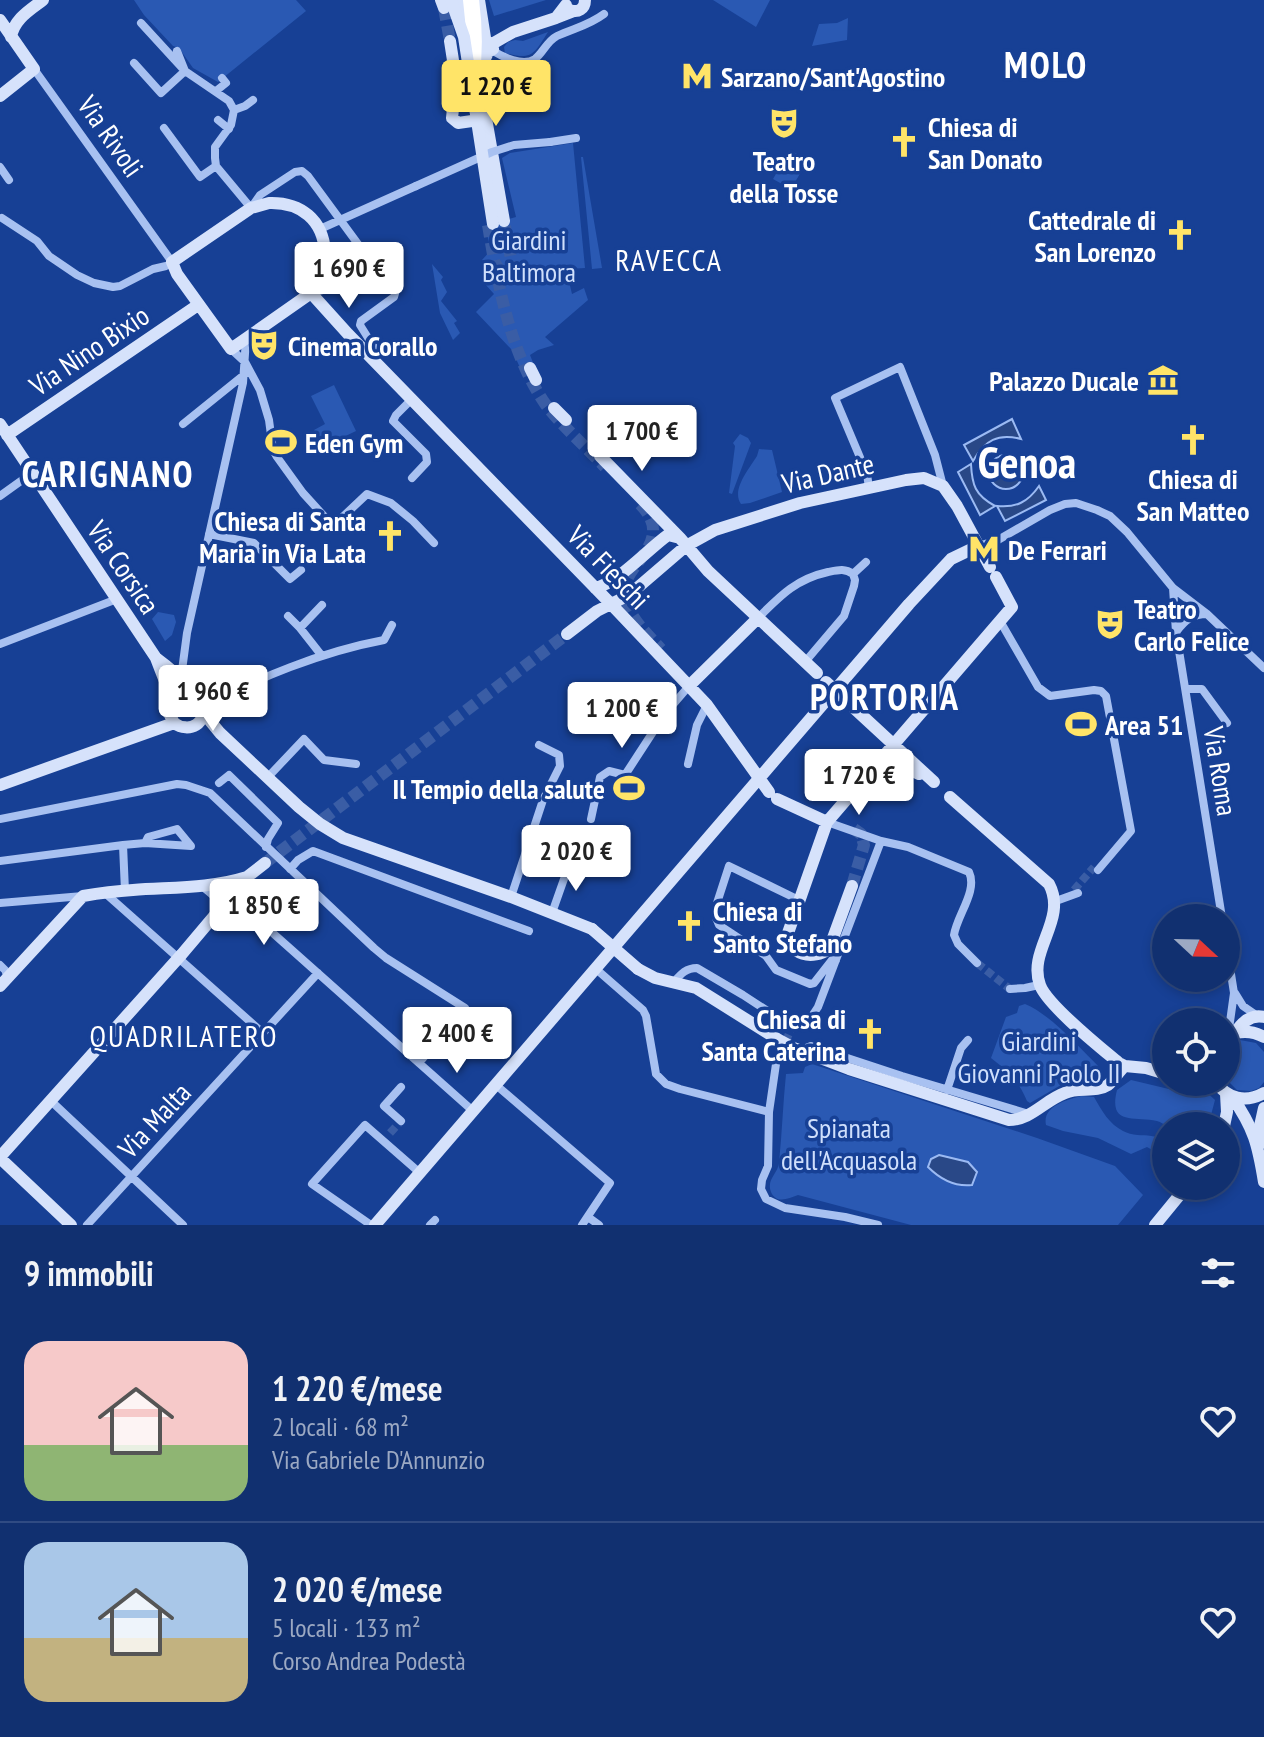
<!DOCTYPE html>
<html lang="it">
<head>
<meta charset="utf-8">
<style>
	body { margin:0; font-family:"PT Sans Narrow",sans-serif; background:#1e3c78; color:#f1f3f6; height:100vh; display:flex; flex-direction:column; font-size:30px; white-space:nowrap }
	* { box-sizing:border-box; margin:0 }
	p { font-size:26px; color:#9ca9c3 }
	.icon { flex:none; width:44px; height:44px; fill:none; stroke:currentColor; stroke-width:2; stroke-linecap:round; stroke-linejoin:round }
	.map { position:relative; height:1225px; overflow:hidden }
	.details { display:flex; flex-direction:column; background:#113070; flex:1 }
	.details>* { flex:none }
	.needle { width:52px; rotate:112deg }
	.buttons { position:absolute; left:1152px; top:904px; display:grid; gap:16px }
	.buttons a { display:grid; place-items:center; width:88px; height:88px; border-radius:50%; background:#113070; box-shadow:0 4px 12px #0003,0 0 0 2px #304b83; font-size:40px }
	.price { position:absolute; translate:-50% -68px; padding:0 18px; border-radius:8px; background:#fff; color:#222; font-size:26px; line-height:52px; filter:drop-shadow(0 2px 4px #0008) }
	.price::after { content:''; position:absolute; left:50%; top:48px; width:24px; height:18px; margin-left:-12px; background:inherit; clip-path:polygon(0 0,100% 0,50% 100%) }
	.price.current { background:#ffe468; color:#111 }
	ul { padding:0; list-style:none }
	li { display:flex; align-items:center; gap:24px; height:200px; padding:0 24px }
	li+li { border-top:2px solid #304b83 }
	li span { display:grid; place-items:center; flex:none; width:224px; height:160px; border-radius:24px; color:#555 }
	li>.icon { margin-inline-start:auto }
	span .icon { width:96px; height:96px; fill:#fffc; stroke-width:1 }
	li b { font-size:34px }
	h2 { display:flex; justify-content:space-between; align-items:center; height:96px; padding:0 24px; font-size:34px }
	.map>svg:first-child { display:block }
</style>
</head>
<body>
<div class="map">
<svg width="1264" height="1225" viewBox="0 0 1264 1225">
	<rect width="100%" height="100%" fill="#174095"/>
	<path fill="#2a59b3" d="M134,0h162l10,11 -88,71 -25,-14 -14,-20 -6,-2 -29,-31z
		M489,0h57l-52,16z
		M713,0h57l-14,27z
		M848,18l-1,22 -35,6 7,-22 18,-1z
		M548,32c-15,24 -17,28 -43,21l-1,-6 4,-5 7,-2 8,1z
		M573,143l12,125 -19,1 6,25 12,-6 4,12 -43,37 9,8 -16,5 -8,5 4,10 -12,7 -10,-22 -36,-38 18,-18 -9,-10 10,-10 -13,-14 9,-10 -6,-24 31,-9 -14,-59 8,-5z
		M790,150l18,10 -17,29 -18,-10z
		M581,157h2l19,111 -10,1z
		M432,264l11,13 -2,3 6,12 -6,9 16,20 -3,2 6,10 -7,7 -13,-27z
		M334,385l22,46 -23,11 3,5 -10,5 -12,-22 11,-6 -14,-28z
		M740,434l8,4 3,5 -19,51 -3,-1 6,-47 -2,-3z
		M759,449l13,1 10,42 -32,11 -9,1c-10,-14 8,-35 16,-48z
		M158,612l16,3 2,7 -4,13 -7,6 -13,-22z
		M1025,1004c25,10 55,44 75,64l-2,5 -37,12 -31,18 -3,-2c-9,-21 -18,-29 -36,-43l15,-41 11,-4 2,-7z
		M1240,1040l16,3 8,9v30l-5,6 -8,3 -14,-1 -7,-7 -4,-7v-24l6,-8z
		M812,1064l225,74 78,28 28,29 -25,30h-207l-113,-30c-10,4 -22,9 -27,-3 -5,-12 7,-19 8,-29 3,-30 4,-60 7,-89l17,-1 2,-6z
		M1131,1080l42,10 27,-4 15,14 -7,26c-13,0 -28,3 -40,0 -4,-1 -7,-4 -11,-5 -23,-5 -49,5 -40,-31z
		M1081,1096l13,1c8,14 15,27 29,34 18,10 43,-5 43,24l-3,1 -16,-9 -16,7 -33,-16 -35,-7 -17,-6c-4,-19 21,-25 35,-29z"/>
	<path fill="#294887" stroke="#9bbaf3" stroke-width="2" d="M1012,419l9,20c-23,-6 -36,1 -48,22l-9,-16z
		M989 472a17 17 0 1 1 34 0a17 17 0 1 1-34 0Z
		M971,464c1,21 4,31 24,42l-15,9 -22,-43z
		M1039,486l7,14 -41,21 -8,-15c19,2 31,-4 42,-20z
		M939,1155l29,7 9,10 -5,13c-18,2 -32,-6 -44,-18l3,-8z"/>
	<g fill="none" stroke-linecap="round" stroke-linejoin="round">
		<path stroke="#3a5da5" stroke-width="8" stroke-dasharray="8 4" stroke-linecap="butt" d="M1074,890l20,-23
			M977,963l33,26
			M776,1064l15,-35
			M390,1133l11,-12"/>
		<path stroke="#3a5da5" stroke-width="12" stroke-dasharray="12 6" stroke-linecap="butt" d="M444,8l6,33
			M488,225c10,61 22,128 58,180 17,22 40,42 59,62
			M495,263l6,9 3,1 7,-3 1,-6 -8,-43
			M640,504c40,41 -25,62 -15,95 5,19 23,36 36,50
			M265,863l302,-229
			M852,886l12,-41 -3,-11 -7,-5"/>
		<path stroke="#a8c1f1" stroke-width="8" d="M141,23l44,48 44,30 5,9 -3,15 -16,22v11l1,8 35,42 9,-13 35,-23 7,-1 6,5 61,83 -42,30 -15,4
			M492,50c10,7 31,17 43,9 8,-6 12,-18 22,-23 17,-8 31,-10 47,-22
			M134,63l27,30 24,-22 -8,-20
			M216,91l10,-8 -4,-5
			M234,110l11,-4 8,-6
			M218,120l11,9
			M164,128l36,49 16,-11
			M550,142l26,-4
			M0,167l9,13
			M2,218l35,23 12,15 28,19 17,8 19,4 7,-1 33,-17 13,-3 6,-4 -138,-193
			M320,229l96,-43
			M369,259h5l20,25 2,6 -2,7 -33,24 -1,4 15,24
			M231,349l14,13 15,28 9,30 4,30 4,7 26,36 30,33 34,-32 24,9 22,18 21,22
			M183,424l62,-50
			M412,478l15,-16 -1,-8 -33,-33 3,-6 16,-16
			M869,488l-2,-14 -32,-76 65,-31 35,88 8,31
			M0,496l32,-23
			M209,534l45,9 36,36 11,-9
			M978,546l20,-6 52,-30 15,-6 11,-1 21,7 13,6 17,16 46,56 34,26 57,54
			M853,574l13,-12
			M1173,588l3,44 46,286
			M288,616l12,12
			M758,618c22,-22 38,-39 70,-46 10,-2 17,-4 25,2
			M1000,621l38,66 12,9 44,-6 7,1 5,5 25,135 -33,39
			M1177,631c8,-11 16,-17 30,-17
			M0,644l117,-45
			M322,656l-22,-28 22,-23
			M805,662l39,-46 10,-30 1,-6 -2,-6
			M181,678l6,-45 56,-250 3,-44
			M1186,689h16l25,34
			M201,707c58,-29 119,-55 183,-67l8,-15
			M688,764l9,-39 10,-20
			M268,777l36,-38 20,21 32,4
			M219,783l10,-8 49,48 -10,16 -2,8
			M0,819l177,-35 9,1 24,8 164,155 12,10 79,50 -46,55
			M591,819l9,-42 9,-6 16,4 39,-60 25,-29
			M827,822l54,19 27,6 61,25c9,19 -12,43 -15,63l4,9 19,19
			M123,845l22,-2 46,3 -14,-17 -29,8 -3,6
			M0,861l123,-16 2,46
			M290,869l8,-9 15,-9 216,80
			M203,887c9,7 17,12 13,24
			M105,893l158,140
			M231,896l242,215
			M511,897l32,-97 17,-34 -1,-11 -20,-10
			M799,900l-70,-34 -12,37 -1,15 3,7 47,31 10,14 34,14 4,-1 18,-23h4
			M1056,901l22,-8
			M0,903l83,-7
			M552,913l18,-51
			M1226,942l8,51 -6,43
			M0,965l5,5 3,7
			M596,969l47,41 3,6 10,58 10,10 14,5 89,23
			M674,982c7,-8 12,-14 23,-14l46,27 40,26
			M1010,989l15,-1 14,-3
			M1235,993l8,13 13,9
			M791,1025c14,6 20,-8 27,-18l63,-166
			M801,1050l10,-4 91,30 127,38
			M776,1064l-7,48 -1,54 -6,14 -1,9 5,10 19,9 60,9 33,8
			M496,1085l114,98 -28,42
			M401,1087l-17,19 17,15
			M947,1090l14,-42 7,-8
			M51,1101l132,124
			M588,1217l11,8
			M87,1225l231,-252
			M371,1225l-59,-41 53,-59 55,48
			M430,1225l5,-5"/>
		<path stroke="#d6e2fb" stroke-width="12" d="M441,0l3,8
			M459,0l3,22
			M479,0l7,44
			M566,5l-10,13 18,-7
			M570,10c8,3 15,-1 15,-10
			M0,20l34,49 -34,27
			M11,37c3,-18 19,-27 32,-37
			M450,41l9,58 -6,10 -1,9 6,5 14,-2
			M492,44l21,-12 43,-14
			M484,61l4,-9 5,-3 -2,-6 -4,1 -2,3 -2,54 21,120
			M269,203c32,-1 54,17 56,49 1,16 -2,29 -14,41l-80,56 -54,-75 -5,-12 79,-54z
			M311,293l37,41 263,270 96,101 62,87
			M530,368l6,12
			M554,408l12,12
			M0,424l156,234 17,44 -4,11 5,10c15,11 35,0 26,-18 -3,-6 -4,-4 -9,-9 -4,-5 -6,-12 -11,-17 -6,-8 -16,-15 -24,-21
			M7,435l191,-130
			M600,456l80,82 28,33 109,102
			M595,588c22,-4 53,-39 73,-53l12,3
			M567,634l30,-23 32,-16 57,-49 29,-16 85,-27 106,-23 18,-2 19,8 14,20 33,61
			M826,682l21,19
			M689,686l69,-68
			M855,709l79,73
			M202,711l18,22 79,74 21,17 23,14 168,59 81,32
			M872,772c18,-7 30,-6 47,2
			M0,785l174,-62
			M950,797l99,87c19,36 -22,66 -9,101 7,20 61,63 79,78l6,3 21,2 20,6
			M777,799l50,23
			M852,886l-23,63c-16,11 -40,7 -41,-16l39,-111 185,-215 -16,-30
			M638,969l17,9 41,10 83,52 15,8 55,21 160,51c22,0 36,-20 56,-27 13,-6 31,0 43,-8 6,-5 11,-14 17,-19
			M0,986l83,-90c17,-3 33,-5 50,-6 40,-3 75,-1 114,-13
			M1235,1033c7,-11 16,-19 29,-16
			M1226,1037c13,-7 25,-7 38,0
			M1216,1082c11,17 30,21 48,11
			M1232,1097c22,31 26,48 32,85
			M1224,1126l3,-14 -1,-18
			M1260,1144v-18l4,-18
			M0,1157l182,-203 65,-77 18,-14
			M0,1158l71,67
			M375,1225l534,-621 42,-45 27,-13
			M1155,1225l32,-39"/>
		<path stroke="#fff" stroke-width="16" d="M471,0c4,29 4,54 0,83"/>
		<path stroke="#a8c1f1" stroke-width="8" d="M416,186l76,-34 22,-7 36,-3"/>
		<path stroke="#d6e2fb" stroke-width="12" d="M451,0l13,37 29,187
			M592,929l46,40"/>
	</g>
	<defs>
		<symbol id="metro-bare" viewBox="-9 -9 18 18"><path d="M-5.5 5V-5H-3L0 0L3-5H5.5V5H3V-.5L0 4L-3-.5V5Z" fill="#ffe468" stroke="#174095" stroke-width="2.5" paint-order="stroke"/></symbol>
		<symbol id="theatre-bare" viewBox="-9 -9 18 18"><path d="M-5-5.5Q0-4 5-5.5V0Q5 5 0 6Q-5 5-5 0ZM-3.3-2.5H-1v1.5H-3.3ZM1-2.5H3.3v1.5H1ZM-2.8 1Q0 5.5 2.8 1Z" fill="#ffe468" stroke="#174095" stroke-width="2.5" paint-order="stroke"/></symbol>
		<symbol id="church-bare" viewBox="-9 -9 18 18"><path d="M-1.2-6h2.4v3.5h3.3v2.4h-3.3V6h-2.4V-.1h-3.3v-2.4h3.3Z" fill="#ffe468" stroke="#174095" stroke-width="2.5" paint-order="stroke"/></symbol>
		<symbol id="museum-bare" viewBox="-9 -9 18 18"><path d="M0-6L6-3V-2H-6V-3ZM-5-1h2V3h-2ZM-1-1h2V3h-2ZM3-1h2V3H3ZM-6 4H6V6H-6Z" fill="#ffe468" stroke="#174095" stroke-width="2.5" paint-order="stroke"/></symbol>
		<symbol id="stadium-bare" viewBox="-9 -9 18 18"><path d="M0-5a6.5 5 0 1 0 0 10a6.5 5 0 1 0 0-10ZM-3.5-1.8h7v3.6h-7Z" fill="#ffe468" stroke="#174095" stroke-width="2.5" paint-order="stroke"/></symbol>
	</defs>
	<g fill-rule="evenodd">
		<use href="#metro-bare" x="675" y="54" width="44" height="44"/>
		<use href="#theatre-bare" x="762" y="101" width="44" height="44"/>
		<use href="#church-bare" x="882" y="120" width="44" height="44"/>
		<use href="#church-bare" x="1158" y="213" width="44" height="44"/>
		<use href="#theatre-bare" x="242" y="323" width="44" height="44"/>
		<use href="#museum-bare" x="1141" y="358" width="44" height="44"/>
		<use href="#church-bare" x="1171" y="418" width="44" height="44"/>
		<use href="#stadium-bare" x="259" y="420" width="44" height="44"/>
		<use href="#church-bare" x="368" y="514" width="44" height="44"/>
		<use href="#metro-bare" x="962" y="527" width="44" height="44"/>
		<use href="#theatre-bare" x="1088" y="602" width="44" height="44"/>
		<use href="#stadium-bare" x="1059" y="702" width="44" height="44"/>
		<use href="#stadium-bare" x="607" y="766" width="44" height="44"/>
		<use href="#church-bare" x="667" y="904" width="44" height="44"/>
		<use href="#church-bare" x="848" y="1012" width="44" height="44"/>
	</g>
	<g text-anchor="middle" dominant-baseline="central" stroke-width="7" stroke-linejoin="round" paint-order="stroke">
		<g font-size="28" font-weight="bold" fill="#fff" stroke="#174095" text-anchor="start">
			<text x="721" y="76">Sarzano/Sant'Agostino</text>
			<text x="928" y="126">Chiesa di<tspan x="928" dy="32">San Donato</tspan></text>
			<text x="784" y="160" text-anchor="middle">Teatro<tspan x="784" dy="32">della Tosse</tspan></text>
			<text x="1156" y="219" text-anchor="end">Cattedrale di<tspan x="1156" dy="32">San Lorenzo</tspan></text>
			<text x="288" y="345">Cinema Corallo</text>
			<text x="1139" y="380" text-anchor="end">Palazzo Ducale</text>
			<text x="305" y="442">Eden Gym</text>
			<text x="1193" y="478" text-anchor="middle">Chiesa di<tspan x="1193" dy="32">San Matteo</tspan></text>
			<text x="366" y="520" text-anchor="end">Chiesa di Santa<tspan x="366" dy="32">Maria in Via Lata</tspan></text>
			<text x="1008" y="549">De Ferrari</text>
			<text x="1134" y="608">Teatro<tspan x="1134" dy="32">Carlo Felice</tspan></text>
			<text x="1105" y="724">Area 51</text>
			<text x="605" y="788" text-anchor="end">Il Tempio della salute</text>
			<text x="713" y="910">Chiesa di<tspan x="713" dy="32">Santo Stefano</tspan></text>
			<text x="846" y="1018" text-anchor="end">Chiesa di<tspan x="846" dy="32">Santa Caterina</tspan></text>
		</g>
		<g font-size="28" fill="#fff" stroke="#174095">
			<text transform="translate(111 136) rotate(55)">Via Rivoli</text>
			<text transform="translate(89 350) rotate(-34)">Via Nino Bixio</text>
			<text transform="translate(828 473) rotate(-13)">Via Dante</text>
			<text transform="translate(124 567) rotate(56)">Via Corsica</text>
			<text transform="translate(609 567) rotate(46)">Via Fieschi</text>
			<text transform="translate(1221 771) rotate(81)">Via Roma</text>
			<text transform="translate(154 1120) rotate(-47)">Via Malta</text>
		</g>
		<g font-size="28" fill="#cfdffc" stroke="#174095">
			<text x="529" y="239">Giardini<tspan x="529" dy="32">Baltimora</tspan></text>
			<text x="1039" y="1040">Giardini<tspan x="1039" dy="32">Giovanni Paolo II</tspan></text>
			<text x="849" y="1127">Spianata<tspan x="849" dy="32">dell'Acquasola</tspan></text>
		</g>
		<g font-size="30" letter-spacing="2" fill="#fff" stroke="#174095">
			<text x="669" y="259">RAVECCA</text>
			<text x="184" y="1035">QUADRILATERO</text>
		</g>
		<g font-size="36" font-weight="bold" letter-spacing="2" fill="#fff" stroke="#174095">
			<text x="1046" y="64">MOLO</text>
			<text x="108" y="473">CARIGNANO</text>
			<text x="885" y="696">PORTORIA</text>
		</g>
		<g font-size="44" font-weight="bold" fill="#fff" stroke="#174095">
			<text x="1027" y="461">Genoa</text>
		</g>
	</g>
</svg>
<div class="buttons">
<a><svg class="needle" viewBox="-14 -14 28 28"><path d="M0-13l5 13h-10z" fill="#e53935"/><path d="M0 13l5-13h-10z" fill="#9ca9c3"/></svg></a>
<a><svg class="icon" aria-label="locate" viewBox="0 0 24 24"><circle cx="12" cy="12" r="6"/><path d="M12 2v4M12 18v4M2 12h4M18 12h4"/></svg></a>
<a><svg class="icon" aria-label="layers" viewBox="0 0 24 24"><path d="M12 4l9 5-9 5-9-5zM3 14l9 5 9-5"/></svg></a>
</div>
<b class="price current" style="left:496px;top:128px">1 220 €</b>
<b class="price" style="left:349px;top:310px">1 690 €</b>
<b class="price" style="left:642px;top:473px">1 700 €</b>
<b class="price" style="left:213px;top:733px">1 960 €</b>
<b class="price" style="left:622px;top:750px">1 200 €</b>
<b class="price" style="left:859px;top:817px">1 720 €</b>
<b class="price" style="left:576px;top:893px">2 020 €</b>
<b class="price" style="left:264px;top:947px">1 850 €</b>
<b class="price" style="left:457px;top:1075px">2 400 €</b>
</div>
<section class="details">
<h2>9 immobili<svg class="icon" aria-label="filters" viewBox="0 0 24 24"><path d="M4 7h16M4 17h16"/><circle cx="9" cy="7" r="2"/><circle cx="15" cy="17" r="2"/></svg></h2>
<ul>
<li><span style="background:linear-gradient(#f6c9c9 65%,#8fb573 0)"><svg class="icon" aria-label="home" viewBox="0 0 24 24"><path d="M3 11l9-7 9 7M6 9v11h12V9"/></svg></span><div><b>1 220 €/mese</b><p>2 locali · 68 m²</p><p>Via Gabriele D'Annunzio</p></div><svg class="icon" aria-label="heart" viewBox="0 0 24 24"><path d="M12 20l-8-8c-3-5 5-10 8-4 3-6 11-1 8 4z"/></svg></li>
<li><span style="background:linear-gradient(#a9c7e8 60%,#c2b280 0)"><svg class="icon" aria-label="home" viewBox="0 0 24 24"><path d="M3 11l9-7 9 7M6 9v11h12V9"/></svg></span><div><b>2 020 €/mese</b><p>5 locali · 133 m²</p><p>Corso Andrea Podestà</p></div><svg class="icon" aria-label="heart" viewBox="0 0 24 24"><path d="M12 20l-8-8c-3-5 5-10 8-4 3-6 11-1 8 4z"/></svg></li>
</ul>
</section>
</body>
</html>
